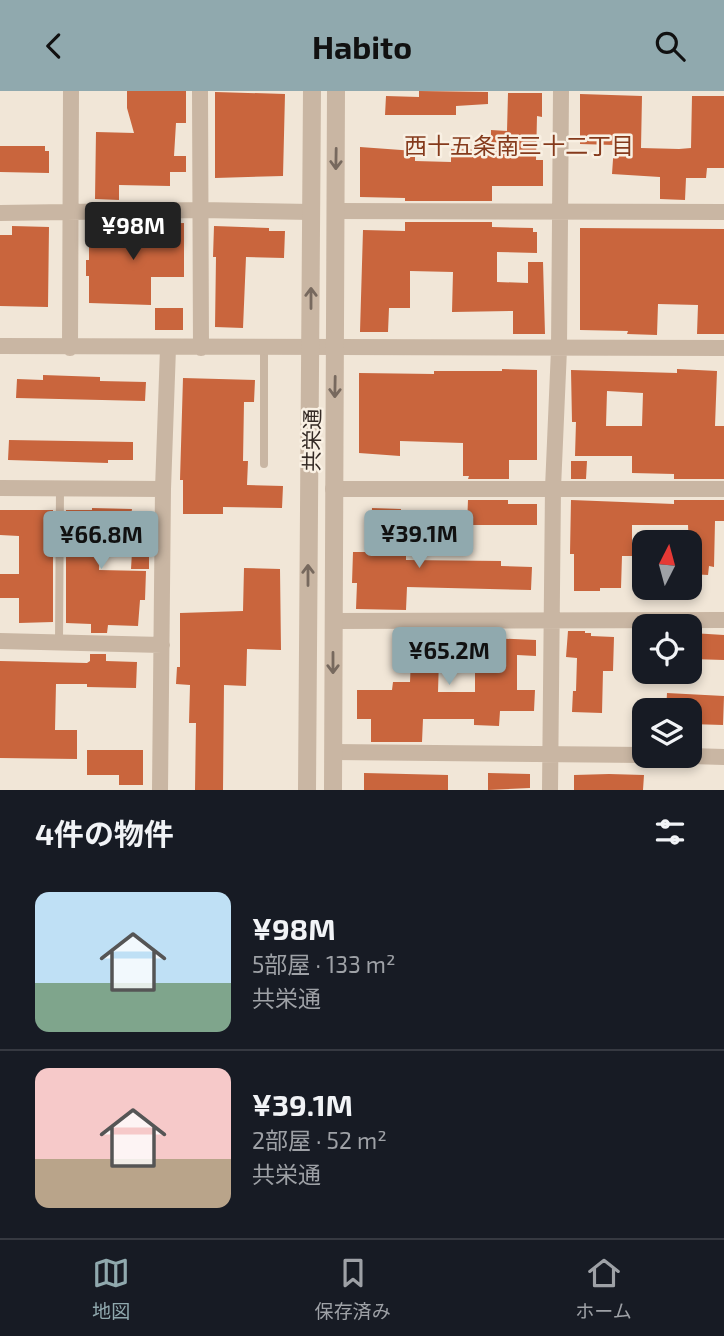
<!DOCTYPE html>
<html lang="ja">
<head>
<meta charset="utf-8">
<style>
	body { margin:0; font-family:"Exo 2","Noto Sans JP",sans-serif; background:#242831; color:#f1f3f6; height:100vh; display:flex; flex-direction:column; font-size:26px; white-space:nowrap }
	* { box-sizing:border-box; margin:0 }
	p { font-size:23px; color:#9ea1a6 }
	.icon { flex:none; width:38px; height:38px; fill:none; stroke:currentColor; stroke-width:2; stroke-linecap:round; stroke-linejoin:round }
	.map { position:relative; height:699px; overflow:hidden }
	.details { display:flex; flex-direction:column; background:#171b24; flex:1 }
	.details>* { flex:none }
	.needle { width:46px; rotate:6deg }
	.fabs { position:absolute; left:632px; top:439px; display:grid; gap:14px }
	.fabs a { display:grid; place-items:center; width:70px; height:70px; border-radius:14px; background:#171b24; box-shadow:0 4px 10px #0003; font-size:35px }
	.price { position:absolute; translate:-50% -60px; padding:0 16px; border-radius:7px; background:#90a9ae; color:#111; font-size:23px; line-height:46px; filter:drop-shadow(0 2px 4px #0008) }
	.price::after { content:''; position:absolute; left:50%; top:42px; width:21px; height:16px; margin-left:-10px; background:inherit; clip-path:polygon(0 0,100% 0,50% 100%) }
	.price.on { background:#222; color:#fff }
	ul { padding:0; list-style:none }
	li { display:flex; align-items:center; gap:21px; height:175px; padding:0 35px }
	li+li { border-top:2px solid #363941 }
	li span { display:grid; place-items:center; flex:none; width:196px; height:140px; border-radius:14px; color:#555 }
	li>.icon { margin-inline-start:auto }
	span .icon { width:84px; height:84px; fill:#fffc; stroke-width:1 }
	li b { font-size:30px }
	h2 { display:flex; justify-content:space-between; align-items:center; height:84px; padding:0 35px; font-size:30px }
	header { display:flex; justify-content:space-between; align-items:center; height:91px; padding:0 35px; background:#90a9ae; color:#111; font-size:32px; font-weight:700 }
	.menu { display:flex; justify-content:space-around; align-items:center; height:98px; border-top:2px solid #363941; background:#171b24; font-size:19px; color:#9ea1a6 }
	.menu a { display:grid; justify-items:center; gap:4px }
	.menu .on { color:#90a9ae }
	.map>svg:first-child { display:block }
</style>
</head>
<body>
<header><svg class="icon" aria-label="back" viewBox="0 0 24 24"><path d="M15 5l-7 7 7 7"/></svg>Habito<svg class="icon" aria-label="search" viewBox="0 0 24 24"><circle cx="10" cy="10" r="6"/><path d="M15 15l6 6"/></svg></header>
<div class="map">
<svg width="724" height="699" viewBox="0 0 724 699">
	<rect width="100%" height="100%" fill="#f1e6d7"/>
	<path fill="#c9653d" fill-rule="evenodd" d="M127,0h59v32h-10l-2,33h12v16h-16v14l-51,-1v15l-24,-1 1,-67 38,1 -7,-25z
		M419,0l69,1v12l-32,2v9h-71l1,-19 33,1z
		M215,1l70,2 -2,82 -68,2z
		M508,2h34v24l-5,-1 -1,44h7v26h-51v15h-87v-3l-45,-1v-50l55,4v10l36,1v-13l40,1v-20l16,1z
		M580,3l62,2 -1,52 38,1 12,-1 1,-52h32v72h-17l-1,10h-20l-1,22 -25,-1v-22l-48,-3 2,-29 -34,-1z
		M0,55h45v5h4v22l-49,-1z
		M405,131h87v5l41,1v4h4v21l-40,-1v30l31,1v-21h15l2,72h-32v-23l-61,1 1,-40 -43,-1v37h-21l-1,24h-28l3,-102 42,1z
		M184,132v54h-33v28l-62,-2v-27h-3v-16h3v-32l55,1v-5z
		M12,135l37,1 -1,80 -48,-1v-71h12z
		M214,135l55,2v3h16l-1,27 -38,-1 -3,71 -28,-1 1,-70h-3z
		M580,137l144,1v105h-27l1,-29 -40,-1 -1,31 -30,-1 1,-3 -48,-1z
		M155,217h28v22h-28z
		M502,278l35,1v90h-28v19h-41l1,-3h-6v-33l-63,-2v15l-41,-3v-80l75,1v-3h68z
		M677,278l40,2 -2,55h9v53h-50v-5l-42,-1v-17h-57l1,-34h-4l-1,-52 106,3zM607,300l36,2 -1,33h-36z
		M43,284l57,2v4l46,1 -1,19 -129,-3 1,-19 26,1z
		M183,287l72,2 -1,22h-10l-1,59h5l-1,24 36,1 -1,22 -59,-1v7h-40v-34h-3z
		M9,349l124,2v18h-25v3l-100,-3z
		M571,370h16l-1,18h-15z
		M468,409h40v4h29v21h-70z
		M571,409l103,4v-4h50v21h-9l-1,46 -5,-1 -1,9 -18,-1 -2,-49h-56v31h-10l-1,32h-21v3h-26v-37h-4z
		M92,417l40,1 -1,7h14l-1,18 -44,-2 -1,38 47,1 -1,29h-5l-2,26 -30,-1 -1,8h-16v-9l-25,-1v-113h26z
		M372,417l29,1 -1,44h6v7l95,1v5l31,1 -1,23 -124,-3 -1,23 -50,-1 1,-26h-5l1,-31h18z
		M0,419h53v112l-34,1v-25h-19v-24h19v-38l-19,-1z
		M132,461h17v17h-18z
		M244,477l36,1 1,81 -34,-1 -1,37 -22,-1 -1,105h-28l1,-67h-7l1,-38 -14,-1 1,-17h3v-54l63,-2z
		M568,540h17v2h6v3l23,1 -1,34h-10l-1,42 -30,-1 1,-21h3l1,-33 -11,-1z
		M692,542l32,2v25l-33,-1z
		M412,544l124,5v16l-19,-1v35h18l-1,21h-34l-1,15 -25,-1v-6h-51l-1,23h-51v-23h-14v-29h35l1,-8h17zM439,568l36,1v32h-37z
		M90,563h16v7l31,1 -1,26 -49,-1v-3h-31l-1,46h22v29l-77,-1v-97l87,2 3,-2z
		M667,602l57,3 -1,29 -33,-1v-13h-24z
		M87,659h56v35h-24v-10h-32z
		M364,682l84,2v15h-84z
		M488,682l42,1v14l-42,2z
		M609,683l35,1 -1,15h-69v-15z"/>
	<g fill="none" stroke-linecap="round" stroke-linejoin="round">
		<path stroke="#c9b6a3" stroke-width="8" d="M264,373v-116
			M59,551l1,-153"/>
		<path stroke="#c9b6a3" stroke-width="16" d="M200,0l1,257
			M335,120l389,1
			M0,122l201,-3 110,2
			M0,255l724,2
			M70,257l1,-257
			M0,397l163,1
			M333,398h391
			M333,530l391,-1
			M0,550l162,4
			M334,661l310,3
			M690,665l34,1
			M160,699l3,-301 5,-141
			M550,699l3,-302 6,-139 2,-258"/>
		<path stroke="#c9b6a3" stroke-width="18" d="M307,699l5,-699
			M333,699l3,-699"/>
	</g>
	<defs><path id="oneway-shaft" d="M-6 0H5M1.5-3L5.5 0L1.5 3" fill="none" stroke-width="1.6" stroke-linecap="round" stroke-linejoin="round" transform="scale(1.75)"/></defs>
	<g stroke="#77695e">
		<use href="#oneway-shaft" transform="translate(336 68) rotate(91)"/>
		<use href="#oneway-shaft" transform="translate(311 207) rotate(-90)"/>
		<use href="#oneway-shaft" transform="translate(335 296) rotate(91)"/>
		<use href="#oneway-shaft" transform="translate(308 484) rotate(-90)"/>
		<use href="#oneway-shaft" transform="translate(333 572) rotate(90)"/>
	</g>
	<g text-anchor="middle" dominant-baseline="central" stroke-width="5" stroke-linejoin="round" paint-order="stroke">
		<g font-size="21" fill="#342a25" stroke="#f9f0e3">
			<text transform="translate(311 349) rotate(-89)">共栄通</text>
		</g>
		<g font-size="23" fill="#853a1c" stroke="#f9f0e3">
			<text x="519" y="54">西十五条南三十二丁目</text>
		</g>
	</g>
</svg>
<div class="fabs">
<a><svg class="needle" viewBox="-14 -14 28 28"><path d="M0-13l5 13h-10z" fill="#e53935"/><path d="M0 13l5-13h-10z" fill="#9ea1a6"/></svg></a>
<a><svg class="icon" aria-label="locate" viewBox="0 0 24 24"><circle cx="12" cy="12" r="6"/><path d="M12 2v4M12 18v4M2 12h4M18 12h4"/></svg></a>
<a><svg class="icon" aria-label="layers" viewBox="0 0 24 24"><path d="M12 4l9 5-9 5-9-5zM3 14l9 5 9-5"/></svg></a>
</div>
<b class="price on" style="left:133px;top:171px">¥98M</b>
<b class="price" style="left:419px;top:479px">¥39.1M</b>
<b class="price" style="left:101px;top:480px">¥66.8M</b>
<b class="price" style="left:449px;top:596px">¥65.2M</b>
</div>
<section class="details">
<h2>4件の物件<svg class="icon" aria-label="filters" viewBox="0 0 24 24"><path d="M4 7h16M4 17h16"/><circle cx="9" cy="7" r="2"/><circle cx="15" cy="17" r="2"/></svg></h2>
<ul>
<li><span style="background:linear-gradient(#bfe0f5 65%,#7fa58c 0)"><svg class="icon" aria-label="home" viewBox="0 0 24 24"><path d="M3 11l9-7 9 7M6 9v11h12V9"/></svg></span><div><b>¥98M</b><p>5部屋 · 133 m²</p><p>共栄通</p></div></li>
<li><span style="background:linear-gradient(#f6c9c9 65%,#b9a48a 0)"><svg class="icon" aria-label="home" viewBox="0 0 24 24"><path d="M3 11l9-7 9 7M6 9v11h12V9"/></svg></span><div><b>¥39.1M</b><p>2部屋 · 52 m²</p><p>共栄通</p></div></li>
</ul>
</section>
<nav class="menu">
<a class="on"><svg class="icon" aria-label="map" viewBox="0 0 24 24"><path d="M3 6l6-2 6 2 6-2v14l-6 2-6-2-6 2zM9 4v14M15 6v14"/></svg>地図</a>
<a><svg class="icon" aria-label="saved" viewBox="0 0 24 24"><path d="M7 4h10v16l-5-4-5 4z"/></svg>保存済み</a>
<a><svg class="icon" aria-label="home" viewBox="0 0 24 24"><path d="M3 11l9-7 9 7M6 9v11h12V9"/></svg>ホーム</a>
</nav>
</body>
</html>
